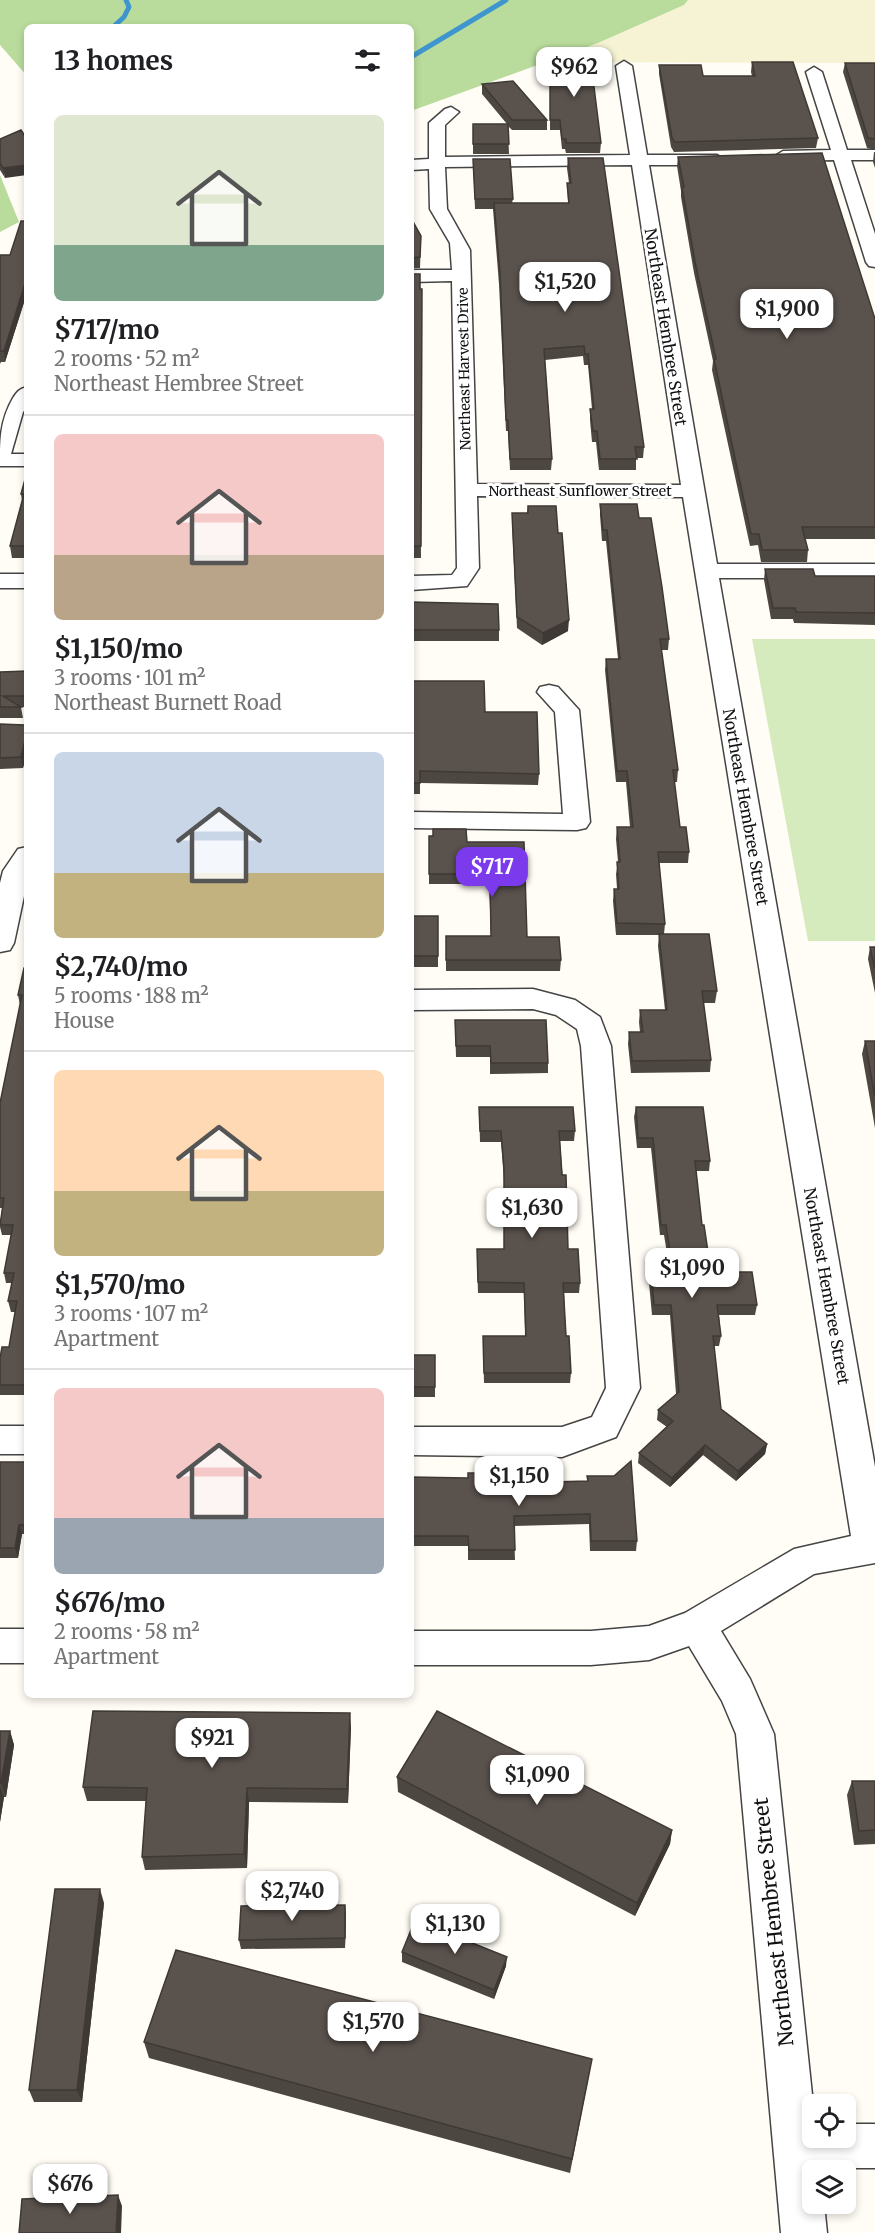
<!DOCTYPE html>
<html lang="en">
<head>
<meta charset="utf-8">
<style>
	body { margin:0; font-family:Merriweather,serif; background:#f6f6f6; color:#202124; height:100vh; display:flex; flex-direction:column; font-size:22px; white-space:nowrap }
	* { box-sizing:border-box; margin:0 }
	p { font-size:20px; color:#757577 }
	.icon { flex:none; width:33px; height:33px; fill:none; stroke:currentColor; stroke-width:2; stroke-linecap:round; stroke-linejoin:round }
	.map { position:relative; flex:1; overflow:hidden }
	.panel { position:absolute; left:24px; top:24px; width:390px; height:1674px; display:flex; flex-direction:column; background:#fff; border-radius:9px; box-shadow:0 3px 9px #0003 }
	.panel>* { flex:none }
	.tools { position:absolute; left:802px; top:2094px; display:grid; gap:12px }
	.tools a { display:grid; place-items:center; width:54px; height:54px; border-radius:9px; background:#fff; box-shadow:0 3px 9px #0003; font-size:30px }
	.price { position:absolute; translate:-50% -51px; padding:0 14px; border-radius:12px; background:#fff; color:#222; font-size:20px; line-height:39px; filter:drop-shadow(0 2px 3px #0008) }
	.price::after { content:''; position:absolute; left:50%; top:36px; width:18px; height:14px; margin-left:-9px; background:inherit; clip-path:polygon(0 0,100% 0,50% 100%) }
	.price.current { background:#7c3aed; color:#fff }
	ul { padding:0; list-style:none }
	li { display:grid; align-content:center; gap:12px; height:318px; padding:0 30px }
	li+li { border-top:2px solid #e0e0e0 }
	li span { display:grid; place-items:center; height:186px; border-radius:9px; color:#555 }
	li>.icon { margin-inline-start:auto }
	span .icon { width:108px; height:108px; fill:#fffc; stroke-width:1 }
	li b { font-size:26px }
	h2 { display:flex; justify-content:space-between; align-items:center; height:72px; padding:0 30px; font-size:26px }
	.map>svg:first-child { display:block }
</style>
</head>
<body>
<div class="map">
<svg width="875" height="2233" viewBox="0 0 875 2233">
	<rect width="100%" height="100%" fill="#fffdf5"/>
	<path fill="#f6f3d4" d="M688,0h187v63l-326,-1 49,-19 86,-38z"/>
	<path fill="#d5ebbd" d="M752,639h123v302h-67z"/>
	<path fill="#b9dc9c" d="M0,0h688l-4,5 -86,38 -187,68v-84h-384v49l-27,-31z
		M0,175l19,47 -19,10z"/>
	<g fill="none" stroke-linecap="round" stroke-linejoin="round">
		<path stroke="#3f96cf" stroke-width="5" d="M113,27l11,-10 5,-10 -3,-7
			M411,57l95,-57"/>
		<defs>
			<path id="minor" d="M624,61l8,5 15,89h70l8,5 -8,5h-68l68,399h158v14h-156l156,889v96l-61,11 -93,57 29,48 24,55 39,370v34h33v-14h29v44h-55v2h-7v34h11l3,29h-46l-45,-499 -14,-33 -33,-55 -40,14 -58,5h-180v-34h180l58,-5 36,-13 109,-64 57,-13 -168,-1039 -206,-1 2,72 -12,18 -56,4v-14l41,-1 5,-7 -5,-287 -41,1v-12h41l-2,-27 -20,-34 -1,-40 -18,1v-10l18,-1v-36l16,-14 6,-2 8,5 -14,13v32l185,-2 -14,-89zM632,165l49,320 -204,-1 -7,-234 -23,-41 -2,-42z
				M814,67l8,5 25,78h28v10h-24l24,74v33l-6,-1 -3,-4 -32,-102 -51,1 -8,-5 8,-5 48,-1 -25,-78z
				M27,387v20l-4,5 -12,42h16v12h-27c0,-27 0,-45 13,-68 4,-6 6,-9 14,-11z
				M0,574h27v14h-27z
				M549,685l9,2 21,23 11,112 -4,6 -9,2 -166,-2v-16l152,2 -8,-102 -18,-20 3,-5z
				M27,847v35l-13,61 -4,7 -10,2v-69l3,-12 15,-22z
				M533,989l42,11 25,17 11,29 29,342 -24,49 -54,20 -151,-2v-28h151l30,-10 14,-29 -25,-342 -4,-17 -21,-14 -23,-6 -122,1v-20z
				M0,1426h27v28h-27z
				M0,1629h27v34h-27z"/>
		</defs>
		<use href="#minor" stroke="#444" stroke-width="3"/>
		<use href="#minor" fill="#fff" fill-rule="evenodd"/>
	</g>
	<path fill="#4d4742" d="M550,54l51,89 -1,10h-34l-1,-4h-3l-2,-19h-10z
		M752,62l66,76 -2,10 -142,4 -3,-5 -12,-73v-9l44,11h49l-1,-4z
		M845,63h30v87l-8,-2 -24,-76z
		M482,84l65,36v10h-35l-4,-4 1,28h-36v-30h34l-25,-30z
		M0,139l5,39 -5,-8z
		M874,152h1v16l-2,-6z
		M678,157l197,162v220h-70l3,11 -1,12h-46l-3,-17 -8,1 -38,-176 1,-9 -19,-88 -13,-76v-6l-4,-25z
		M568,158l76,289 -1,11h-7v12h-37l-3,-28h-4l-2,-22v-11h2l-4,-44h-4l-1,-9 -38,4 7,99 -1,11h-41l-2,-39h-2l-7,-147 -6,-75h-18l-2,-50 40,40 -1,4h56l-1,-20h2l-2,-15z
		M411,218l10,18 -1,32h-9z
		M27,221v72l-22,69h-4l-1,2v-109h10z
		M411,274h9l1,284h-10z
		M27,472v86h-15l-2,-12 12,-45 -1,-7z
		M600,504l39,14 30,121 -1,11h-7l17,120 -1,12h-3l6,45 9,25 -1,11h-29l6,61 -1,10 53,57 -2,12h-12l8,57 -1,12 -79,1 -3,-29 1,-12h11l-1,-10 1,-12h25l-7,-64 1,-11h-43l-3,-34 1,-12h3l-1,-15 2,-12 -2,-23 1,-12h13l-4,-45h-10l-11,-112 1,-11h12l-12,-118h-4l-2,-26z
		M528,506l30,27 10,98 -26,14 -25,-17 -5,-104v-11h15z
		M765,569l50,7h60v49l-81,-2 -1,-4h-22l-7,-39z
		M411,602l88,28v11h-87l-1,40 74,31 54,62 -1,11 -118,-2v11h-9z
		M27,671v36h-6l2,11h-23v-46z
		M27,723v29l-4,16 -23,1v-45l25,1z
		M429,836l38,6h57l3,95 34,23 -1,11h-114v-35h45l-2,-52h-60z
		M411,916h27v51h-27z
		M870,947h5v46l-7,-34z
		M27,968v427h-27v-37l9,-11 6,-35h-4l-3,-11 4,-18h-6l-2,-10 7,-38h-9l-2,-8 2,-19h-2v-105l20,-98 -2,-10z
		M455,1020l93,43v10l-58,1v-17h-34z
		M865,1041h10v87l-13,-74z
		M479,1107l96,24 -1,10h-14l8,108 12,34 -1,10h-15l2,43 5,37 -1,10h-86l-1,-47h42l-1,-43h-46l-1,-34 27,-10v-69l-3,-38h-21z
		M636,1107l74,54 -1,10h-13l6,54 9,47 46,33 -2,10h-36l2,21 -2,10h-5l7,63 46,35 -2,10 -29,27 -33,-26 -33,32 -32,-24 1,-10 28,-26 -10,-7 1,-10 18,-16 -6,-79h-18l-3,-32 2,-11h19l-6,-37h-4l-9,-87h-14l-3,-31z
		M411,1355h24v42h-24z
		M0,1462h27v72h-5l-4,24h-18z
		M587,1476l50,65 -1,10h-46l-1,-27 -75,2 1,34h-47v-14h-57v-69l102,6 74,-2z
		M351,1727l-3,76 -99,-1 -2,66 -102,2 -3,-13 4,-56h-59l-4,-14z
		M0,1731h10l4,14 -8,52h-2l-4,25z
		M397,1777l275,53 -2,14 -35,72 -237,-124z
		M852,1781h23v63l-21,1 -7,-50z
		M104,1903l-22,199h-48l-5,-12z
		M346,1914l-1,34 -104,1 -2,-9z
		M402,1952l104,14 -12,33 -92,-37z
		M144,2042l448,17 -22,114 -421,-115z"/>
	<path fill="#3f3936" d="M27,165v10l-22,3 -2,-10z
		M27,277v16l-22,69 -1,-11z
		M569,620l-1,11 -26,14 1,-12z
		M27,732v20l-4,16 -2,-11z
		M767,1444l-2,10 -29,27 2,-10z
		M705,1445l-2,10 -33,32 2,-9z
		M19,1525l3,9 -4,24 -3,-10z
		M350,1713l1,14 -3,76 -1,-14z
		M10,1731l4,14 -8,52 -5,-14z
		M0,1786l4,11 -4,25z
		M247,1788l2,14 -2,66 -3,-14z
		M672,1830l-2,14 -35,72 2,-13z
		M100,1889l4,14 -22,199 -5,-12z
		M345,1905l1,9 -1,34z
		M507,1957l-1,9 -12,33v-9z
		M118,2195l4,11 -1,27h-5z"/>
	<path fill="#5a524d" stroke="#3f3936" stroke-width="1.5" d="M550,54l40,1 11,88h-35v-4h-4l-2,-19h-10z
		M752,62h41l25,76 -143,4 -3,-4 -13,-73h42l2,11h52z
		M845,63h30v76l-7,-1z
		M513,81l34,39h-35l-30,-36z
		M473,124h35l1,20h-36z
		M21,130l6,9v26l-24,3 -3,-5v-24z
		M822,153l53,166v208h-73l6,23h-46l-3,-16h-8l-37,-175h2l-21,-97 -13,-75h2l-6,-30z
		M568,158h35l41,289h-9l2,12h-37l-3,-28h-4l-3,-22h4l-6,-55h-3l-1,-8 -40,3 8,110h-42l-2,-39h-2l-6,-147 -6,-70h75l-2,-20h4z
		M473,159h37l3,40h-38z
		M411,218l10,18 -1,21 -9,1z
		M21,221h6v56l-23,74h-4v-96h10z
		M411,274h9v15h2l-1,257h-10z
		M27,472v74h-17l14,-52h-3z
		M600,504h37l2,14h12l11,69 7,52h-9l18,131h-5l7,57h6l3,25h-31l7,72 -48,-1 -3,-34h5l-2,-27h3l-3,-35h16l-6,-56h-10l-11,-112h14l-13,-129h-4z
		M528,506h28l2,27h4l7,87 -26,13 -26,-16 -5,-104h16z
		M765,569h48l2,7h60v37l-79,-1 -1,-4h-22z
		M411,602l87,2 1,26h-87l-1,51h73l1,31h52l2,62 -119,-3v12h-9z
		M27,671v25h-24l18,11h-21v-35z
		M27,723v9l-6,25 -21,1v-34l25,1z
		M433,829h33l1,13h57l3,95h32l2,23h-115v-24h45l-1,-62h-61v-38h4z
		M411,916h27v40h-27z
		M659,934h50l8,57h-15l9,69 -79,1 -3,-29h14l-3,-22h27z
		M870,947h5v22z
		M24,968h3v417h-27v-27l2,-11h7l8,-46h-9l6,-28h-10l9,-48h-13l4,-27h-4v-95l22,-108h-4z
		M455,1020h91l2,43h-57l-1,-17h-34z
		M865,1041h10v56z
		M479,1107h94l2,24h-16l3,44h4l2,74h10l2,34h-17l3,53h3l2,37h-87l-1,-37h43l-2,-53 -46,-1 -1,-33h27v-80l-3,-38h-21z
		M636,1107h67l7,54h-15l7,64h2l7,47h41l5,33h-40l4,31h-8l8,73 46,35 -29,27 -33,-26 -33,33 -33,-25 34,-32 -15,-11 21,-18 -8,-87h-17l-3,-33h22l-7,-47h-5l-8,-87h-15z
		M411,1355h24v32h-24z
		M631,1461l6,80h-46l-1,-27 -76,2 1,34h-46l-1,-14h-57v-59l57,1v-5h45v10l75,-2 -1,-5h27z
		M0,1462h27v63h-8l-4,23h-15z
		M93,1711l257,2 -3,76 -100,-1 -3,66 -102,3 5,-69 -64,-1z
		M437,1711l235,119 -35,73 -240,-126z
		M0,1731h10l-9,52h-1z
		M852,1781h23v49l-16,1z
		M55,1889h45l-23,201h-48z
		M345,1905v33l-106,2 2,-34z
		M415,1920l92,37 -13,33 -92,-38z
		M176,1950l416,109 -20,100 -428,-117z
		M118,2195l-2,38h-97l3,-34z"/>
	<g text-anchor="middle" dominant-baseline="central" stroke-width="6" stroke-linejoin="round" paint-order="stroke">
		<g font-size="14" fill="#111" stroke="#fff">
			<text transform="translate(464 369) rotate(-91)">Northeast Harvest Drive</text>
			<text x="580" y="491">Northeast Sunflower Street</text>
		</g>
		<g font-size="16" fill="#111" stroke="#fff">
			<text transform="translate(666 327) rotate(81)">Northeast Hembree Street</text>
			<text transform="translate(746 807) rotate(80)">Northeast Hembree Street</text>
			<text transform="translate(827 1286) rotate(80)">Northeast Hembree Street</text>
		</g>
		<g font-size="20" fill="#111" stroke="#fff">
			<text transform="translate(773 1922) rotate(-96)">Northeast Hembree Street</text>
		</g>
	</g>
</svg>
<div class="tools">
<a><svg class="icon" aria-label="locate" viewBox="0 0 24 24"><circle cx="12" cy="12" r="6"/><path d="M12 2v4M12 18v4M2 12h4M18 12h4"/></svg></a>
<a><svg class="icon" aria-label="layers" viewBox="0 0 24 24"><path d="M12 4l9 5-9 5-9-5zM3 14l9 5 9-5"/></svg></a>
</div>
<b class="price" style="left:574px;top:98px">$962</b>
<b class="price" style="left:565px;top:313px">$1,520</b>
<b class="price" style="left:787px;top:340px">$1,900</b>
<b class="price current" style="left:492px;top:898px">$717</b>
<b class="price" style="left:532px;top:1239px">$1,630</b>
<b class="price" style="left:692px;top:1299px">$1,090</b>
<b class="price" style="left:519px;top:1507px">$1,150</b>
<b class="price" style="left:212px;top:1769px">$921</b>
<b class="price" style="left:537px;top:1806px">$1,090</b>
<b class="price" style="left:292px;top:1922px">$2,740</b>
<b class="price" style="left:455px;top:1955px">$1,130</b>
<b class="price" style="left:373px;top:2053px">$1,570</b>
<b class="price" style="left:70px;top:2215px">$676</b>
<section class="panel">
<h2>13 homes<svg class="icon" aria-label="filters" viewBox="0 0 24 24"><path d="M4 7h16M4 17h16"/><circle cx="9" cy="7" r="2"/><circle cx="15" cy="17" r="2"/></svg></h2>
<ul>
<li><span style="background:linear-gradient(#dfe7d0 70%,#7fa58c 0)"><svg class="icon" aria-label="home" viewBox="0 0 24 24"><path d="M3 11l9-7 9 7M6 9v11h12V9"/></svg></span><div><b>$717/mo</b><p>2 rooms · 52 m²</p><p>Northeast Hembree Street</p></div></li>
<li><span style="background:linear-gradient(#f6c9c9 65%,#b9a48a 0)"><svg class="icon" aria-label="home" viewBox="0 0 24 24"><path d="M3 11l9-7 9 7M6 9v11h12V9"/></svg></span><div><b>$1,150/mo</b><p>3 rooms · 101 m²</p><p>Northeast Burnett Road</p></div></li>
<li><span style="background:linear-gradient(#c9d6e8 65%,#c2b280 0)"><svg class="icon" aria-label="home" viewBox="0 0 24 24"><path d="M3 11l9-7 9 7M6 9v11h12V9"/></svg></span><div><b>$2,740/mo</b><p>5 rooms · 188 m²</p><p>House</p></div></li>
<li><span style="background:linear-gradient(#ffd9b3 65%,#c2b280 0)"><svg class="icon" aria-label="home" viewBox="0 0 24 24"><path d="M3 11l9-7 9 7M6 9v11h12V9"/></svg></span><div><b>$1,570/mo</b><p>3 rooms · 107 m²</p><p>Apartment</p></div></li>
<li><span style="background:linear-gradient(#f6c9c9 70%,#9aa5b1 0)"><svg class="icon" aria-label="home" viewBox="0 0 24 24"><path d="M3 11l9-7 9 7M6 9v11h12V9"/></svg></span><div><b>$676/mo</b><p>2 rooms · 58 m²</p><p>Apartment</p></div></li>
</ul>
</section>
</div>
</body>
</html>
